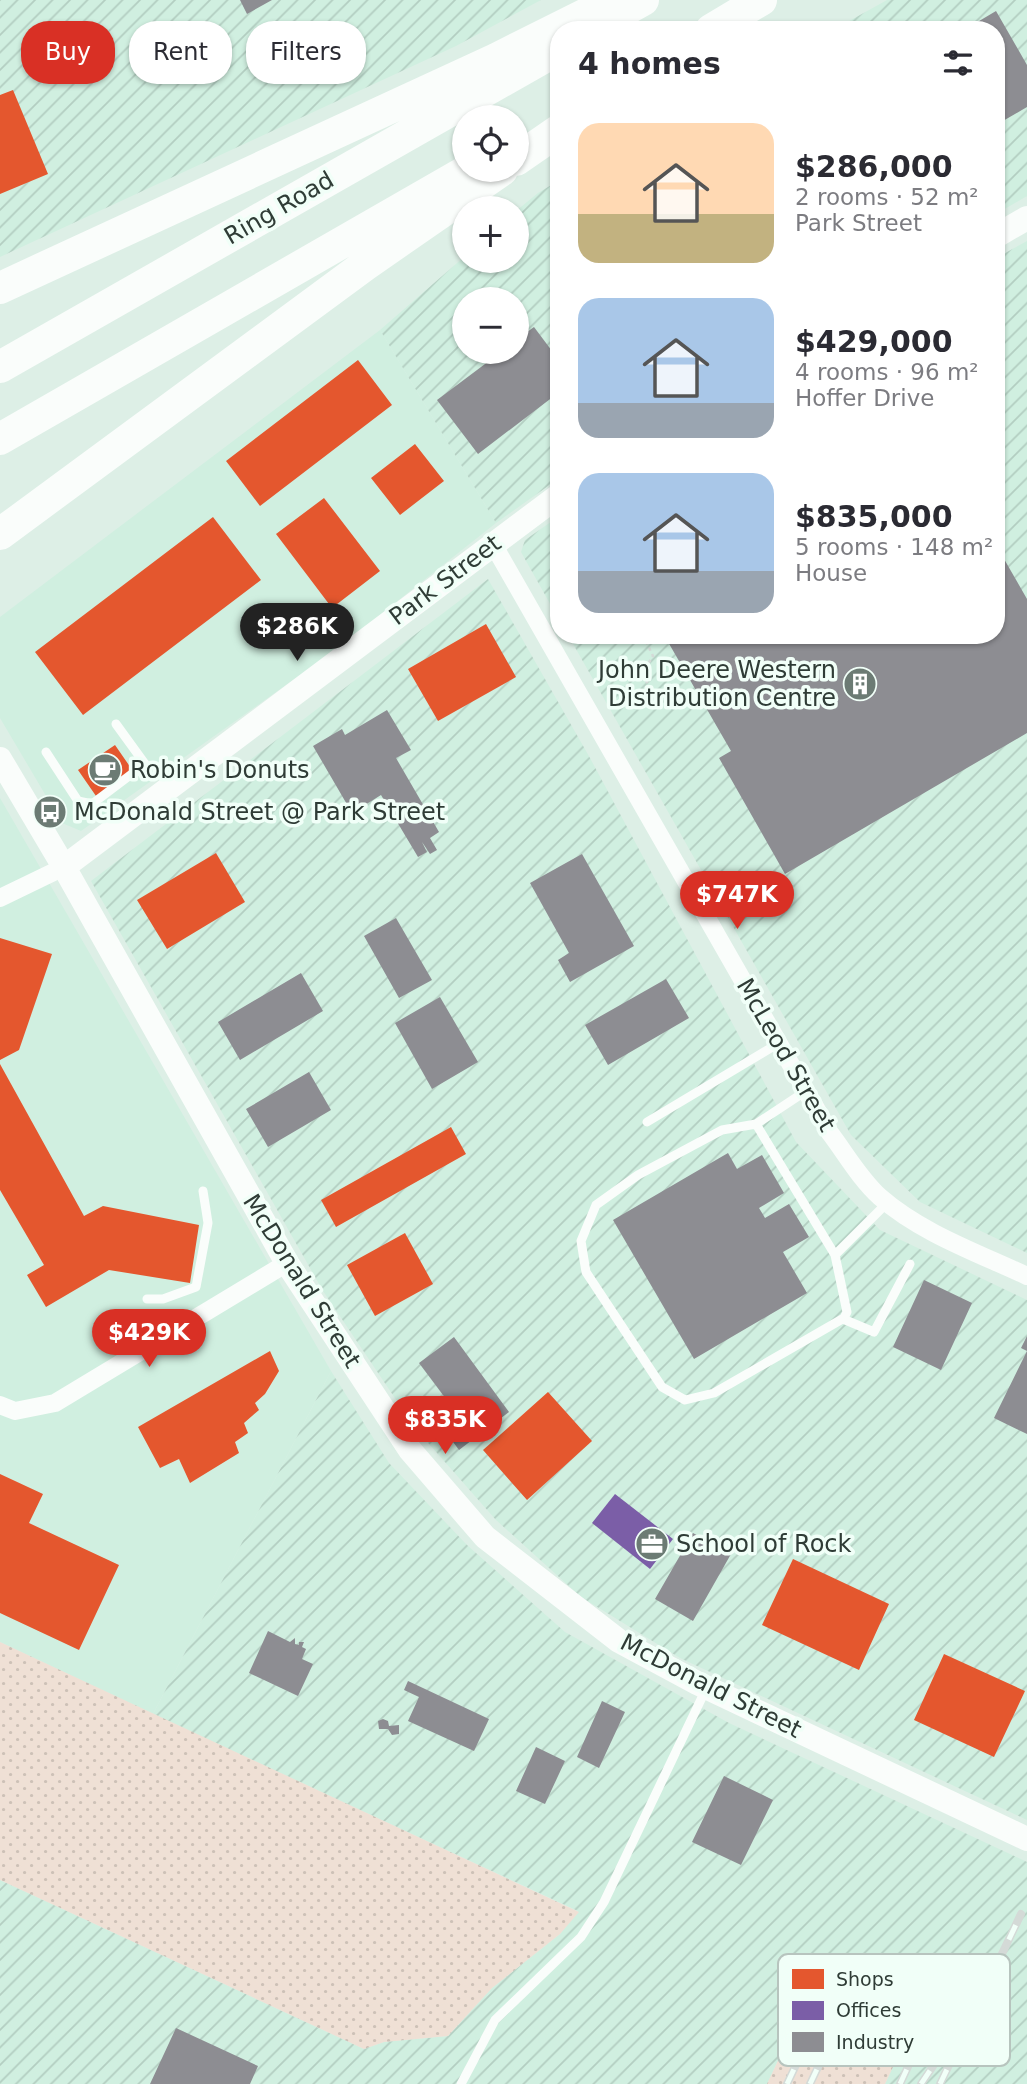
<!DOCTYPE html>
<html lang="en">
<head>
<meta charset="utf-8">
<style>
	body { margin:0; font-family:"DejaVu Sans",sans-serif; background:#f7f7f7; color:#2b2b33; height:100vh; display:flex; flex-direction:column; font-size:26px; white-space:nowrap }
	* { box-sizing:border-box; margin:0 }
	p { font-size:23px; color:#7c7c81 }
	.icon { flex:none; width:38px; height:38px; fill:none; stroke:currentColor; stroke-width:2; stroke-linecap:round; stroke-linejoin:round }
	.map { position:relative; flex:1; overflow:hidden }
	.sheet { position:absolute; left:550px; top:21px; width:455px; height:623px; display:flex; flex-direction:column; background:#fff; border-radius:28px; box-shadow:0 2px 5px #0004 }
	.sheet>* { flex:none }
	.banner { position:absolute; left:21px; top:21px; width:424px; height:63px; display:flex; gap:14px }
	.fabs { position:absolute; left:452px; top:105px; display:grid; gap:14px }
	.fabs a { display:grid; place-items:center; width:77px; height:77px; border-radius:50%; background:#fff; box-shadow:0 2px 5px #0004; font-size:35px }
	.price { position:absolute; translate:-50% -60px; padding:0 16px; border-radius:24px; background:#d93025; color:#fff; font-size:23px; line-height:46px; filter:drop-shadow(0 2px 4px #0008) }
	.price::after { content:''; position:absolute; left:50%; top:42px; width:21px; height:16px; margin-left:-10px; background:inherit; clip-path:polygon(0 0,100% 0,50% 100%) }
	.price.current { background:#222; color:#fff }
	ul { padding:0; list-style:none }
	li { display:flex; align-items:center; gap:21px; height:175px; padding:0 28px }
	li span { display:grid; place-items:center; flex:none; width:196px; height:140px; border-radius:21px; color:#555 }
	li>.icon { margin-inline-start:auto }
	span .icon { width:84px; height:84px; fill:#fffc; stroke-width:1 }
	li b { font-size:30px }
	h2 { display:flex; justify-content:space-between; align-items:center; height:84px; padding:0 28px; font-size:30px }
	.tag { padding:0 24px; border-radius:28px; background:#fff; box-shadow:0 2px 5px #0004; font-size:24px; line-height:63px }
	.tag.current { background:#d93025; color:#fff }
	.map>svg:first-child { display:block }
</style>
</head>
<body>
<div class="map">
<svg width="1027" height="2084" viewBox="0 0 1027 2084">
	<defs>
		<pattern id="industrial-furrows" width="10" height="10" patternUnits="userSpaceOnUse" patternTransform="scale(1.75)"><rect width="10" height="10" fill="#d0efe0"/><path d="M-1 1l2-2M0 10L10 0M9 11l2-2" fill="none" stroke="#b3cec1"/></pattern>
		<pattern id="grass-dots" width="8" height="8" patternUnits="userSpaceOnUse" patternTransform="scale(1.75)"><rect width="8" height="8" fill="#efe0d5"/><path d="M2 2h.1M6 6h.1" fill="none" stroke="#cdc1b7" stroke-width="1.8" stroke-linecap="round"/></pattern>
	</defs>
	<rect width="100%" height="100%" fill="#ddefe6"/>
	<path fill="#d0efe0" d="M380,330l116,193 -154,122 -261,186 -19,-8 -62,-105v-101z
		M0,798l331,573 -178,343 -153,-72z"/>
	<path fill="url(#industrial-furrows)" fill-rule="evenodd" d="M0,0h541l-85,46 -456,211z
		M887,0h140v196l-31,18v-184h-163z
		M558,181v298l-62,44 -116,-193 84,-73v4h52v-50l22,-18zM464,299h52v53h-52z
		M1027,241v1012l-107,-51 -69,-67 -283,-500h428v-377z
		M558,517v101l-37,-66 4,-12z
		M488,579l102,179 206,384 84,88 147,70v520l-347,-162 -99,-61 -85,-77 -81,-92 -92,-137 -232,-410z
		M331,1371l58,92 78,82 98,87 164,91 298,139v222h-142l37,-81 -95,-46 -60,127h-767v-204l364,169 20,-7 64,-6 44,-48 68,-54 18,-23 -425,-197z"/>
	<path fill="url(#grass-dots)" d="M0,1642l579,270 -19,22 -68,54 -44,48 -64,6 -20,7 -364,-169z
		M827,1957l96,46 -38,81h-118z"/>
	<path fill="#e4572e" d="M13,90l35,84 -48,20v-99z
		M358,360l34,45 -132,101 -34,-45z
		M415,444l29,37 -44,34 -29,-37z
		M324,498l56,73 -48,37 -56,-74z
		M213,517l48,63 -178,135 -48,-63z
		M486,624l30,53 -78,44 -30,-52z
		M115,745l18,26 -37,25 -18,-26z
		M216,853l29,49 -78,47 -30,-49z
		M0,938l52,16 -33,96 -19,10z
		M0,1064l84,152 19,-10 96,19 -9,58 -81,-13 -63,37 -19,-32 17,-10 -44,-75z
		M451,1127l15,27 -130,73 -15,-27z
		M405,1233l28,51 -58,32 -28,-51z
		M270,1351l9,20 -14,23 -10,9 4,7 -15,13 4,10 -13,9 4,11 -49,30 -11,-24 -19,9 -22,-41z
		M548,1392l44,49 -65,59 -44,-50z
		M0,1474l43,20 -14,29 90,42 -40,85 -79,-37z
		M793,1559l96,45 -30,66 -97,-45z
		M944,1654l81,37 -31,66 -80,-37z"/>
	<path fill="#7b5ea7" d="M615,1494l58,45 -23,30 -58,-46z"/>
	<path fill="#8d8d92" d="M240,0h32l-25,14z
		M996,11l31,54v42l-31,18v-95h-32z
		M534,327l24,32v34l-80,61 -41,-54 64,-48h15v-12z
		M996,545l31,54v134l-242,141 -66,-116 12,-7 -67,-116h332z
		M387,710l24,40 -15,8 43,74 -9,6 7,12 -7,4 -8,-12 5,10 -9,5 -37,-62 -29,18 -39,-67 29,-17 3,6z
		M582,854l52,92 -64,36 -12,-22 11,-7 -39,-70z
		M396,918l36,62 -33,18 -35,-62z
		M301,973l22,38 -83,49 -22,-38z
		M666,979l23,39 -81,47 -23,-40z
		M440,997l38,65 -46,27 -37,-66z
		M309,1072l22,38 -63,37 -22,-38z
		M728,1153l9,16 25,-14 22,38 -25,15 6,10 24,-14 20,33 -26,15 24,41 -113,66 -81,-139z
		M924,1280l48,23 -31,67 -48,-23z
		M1027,1336v98l-33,-16 33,-67 -6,-3z
		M454,1337l55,75 -50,38 -23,-31 16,-12 -33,-44z
		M693,1533l38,21 -38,67 -38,-22z
		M268,1631l22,11 5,-4v6l4,1v-3h5l-2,5 4,2 -4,10 11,5 -15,32 -49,-23z
		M408,1681l81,38 -15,32 -66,-30 11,-24 -15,-7z
		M602,1701l23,11 -26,56 -22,-11z
		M383,1719l5,2 1,5 10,-1v9l-7,1 -4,-6h-9l-1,-8z
		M536,1747l29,14 -20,43 -29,-13z
		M724,1776l49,24 -32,65 -49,-23z
		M176,2028l82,38 -8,18h-100z"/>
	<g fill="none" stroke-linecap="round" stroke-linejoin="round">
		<path stroke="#d4dad7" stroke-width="2.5" stroke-dasharray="3.5 3.5" stroke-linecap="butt" d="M643,635l10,21 -5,8 -9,5 9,15"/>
		<path stroke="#fafdfb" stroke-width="9" d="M46,752l32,49 14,3 53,-40 -29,-40
			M806,1091l-50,33 79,131 53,-53
			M647,1122l132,-79
			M756,1124l-34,6 -84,45 -42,30 -15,36 5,31 76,115 23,13 29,-7 130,-75 3,-6 -12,-57
			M147,1299h16l33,-12 12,-64 -5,-32
			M843,1319l31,13 36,-68
			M461,2084l34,-64 86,-83 23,-35 102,-213"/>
		<path stroke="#fafdfb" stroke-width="18" d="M493,544l337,589c16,21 30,46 50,64 41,36 98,56 147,79
			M0,898l64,-31
			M0,1405l15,6 40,-8 232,-140"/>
		<path stroke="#fafdfb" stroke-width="24" d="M996,236l31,-18
			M0,759l64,108 223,396 123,187 75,87 134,104 78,42 330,156
			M64,867l494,-371"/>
		<path stroke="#fafdfb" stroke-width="32" d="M598,25l45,-25
			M711,30l50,-30
			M516,160l42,-29
			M0,288l496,-229 118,-59
			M0,367l548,-312
			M0,439l468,-269
			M0,534l365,-269 137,-95"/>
		<defs>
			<path id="rail" d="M787,2084l52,-110
				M810,2084l45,-95
				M900,2084l31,-67
				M921,2084l37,-55
				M940,2084l81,-170"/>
		</defs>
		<use href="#rail" stroke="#d4dad7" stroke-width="8"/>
		<use href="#rail" stroke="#f1fff8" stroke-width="5" stroke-dasharray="16" stroke-linecap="butt"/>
	</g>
	<defs>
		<symbol id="building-disc" viewBox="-11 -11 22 22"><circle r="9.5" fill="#6c7b74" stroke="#f1fff8"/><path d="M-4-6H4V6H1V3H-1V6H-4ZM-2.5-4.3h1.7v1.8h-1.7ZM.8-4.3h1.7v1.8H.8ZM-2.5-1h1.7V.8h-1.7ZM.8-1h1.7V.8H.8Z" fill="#fff"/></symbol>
		<symbol id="cafe-disc" viewBox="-11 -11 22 22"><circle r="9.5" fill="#6c7b74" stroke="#f1fff8"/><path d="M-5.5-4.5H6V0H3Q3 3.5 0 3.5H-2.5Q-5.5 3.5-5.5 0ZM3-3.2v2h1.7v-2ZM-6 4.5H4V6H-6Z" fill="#fff"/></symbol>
		<symbol id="bus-disc" viewBox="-11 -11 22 22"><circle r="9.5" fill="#6c7b74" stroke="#f1fff8"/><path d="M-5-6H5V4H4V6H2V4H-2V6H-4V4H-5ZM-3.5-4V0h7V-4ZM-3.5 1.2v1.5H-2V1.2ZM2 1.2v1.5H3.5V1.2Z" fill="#fff"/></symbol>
		<symbol id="office-disc" viewBox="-11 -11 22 22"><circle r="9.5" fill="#6c7b74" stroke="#f1fff8"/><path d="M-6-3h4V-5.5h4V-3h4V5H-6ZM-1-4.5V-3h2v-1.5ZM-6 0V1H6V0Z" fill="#fff"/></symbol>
	</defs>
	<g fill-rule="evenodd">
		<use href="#building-disc" x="841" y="665" width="38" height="38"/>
		<use href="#cafe-disc" x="86" y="751" width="38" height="38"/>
		<use href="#bus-disc" x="31" y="793" width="38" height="38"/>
		<use href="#office-disc" x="633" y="1525" width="38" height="38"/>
	</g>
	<g text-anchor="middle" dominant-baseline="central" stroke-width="7" stroke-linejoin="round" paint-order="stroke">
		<g font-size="24" fill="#2f3c36" stroke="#f1fff8">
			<text transform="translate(279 208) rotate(-30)">Ring Road</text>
			<text transform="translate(445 580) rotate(-37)">Park Street</text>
			<text transform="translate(786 1055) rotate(60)">McLeod Street</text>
			<text transform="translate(302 1281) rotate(58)">McDonald Street</text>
			<text transform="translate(711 1686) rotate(27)">McDonald Street</text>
		</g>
		<g font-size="24" fill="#2f3c36" stroke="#f1fff8" text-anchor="start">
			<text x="836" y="670" text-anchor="end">John Deere Western<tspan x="836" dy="28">Distribution Centre</tspan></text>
			<text x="130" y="770">Robin's Donuts</text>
			<text x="74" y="812">McDonald Street @ Park Street</text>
			<text x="676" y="1544">School of Rock</text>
		</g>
	</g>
	<rect x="778" y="1954" width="232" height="112" rx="10" fill="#f1fff8" stroke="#b7c4be" stroke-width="2"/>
	<rect x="792" y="1969" width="32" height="20" fill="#e4572e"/>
	<rect x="792" y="2001" width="32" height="19" fill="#7b5ea7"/>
	<rect x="792" y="2032" width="32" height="20" fill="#8d8d92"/>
	<g font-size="19" fill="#2f3c36">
		<text x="836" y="1986">Shops</text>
		<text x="836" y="2017">Offices</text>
		<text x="836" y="2049">Industry</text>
	</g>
</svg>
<div class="fabs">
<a><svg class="icon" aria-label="locate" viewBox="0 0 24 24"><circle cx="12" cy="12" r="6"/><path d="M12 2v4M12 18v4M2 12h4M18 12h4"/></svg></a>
<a>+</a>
<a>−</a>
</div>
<b class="price current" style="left:297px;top:663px">$286K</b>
<b class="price" style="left:737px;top:931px">$747K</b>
<b class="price" style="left:149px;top:1369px">$429K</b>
<b class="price" style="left:445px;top:1456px">$835K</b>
<div class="banner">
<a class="tag current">Buy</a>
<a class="tag">Rent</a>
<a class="tag">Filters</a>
</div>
<section class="sheet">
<h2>4 homes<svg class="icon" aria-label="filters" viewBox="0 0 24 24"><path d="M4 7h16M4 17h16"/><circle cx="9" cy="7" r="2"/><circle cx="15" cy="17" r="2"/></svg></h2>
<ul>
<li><span style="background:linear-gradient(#ffd9b3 65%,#c2b280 0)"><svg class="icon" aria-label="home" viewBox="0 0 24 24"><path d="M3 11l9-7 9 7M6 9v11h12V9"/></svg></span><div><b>$286,000</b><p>2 rooms · 52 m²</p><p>Park Street</p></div></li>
<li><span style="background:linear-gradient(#a9c7e8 75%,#9aa5b1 0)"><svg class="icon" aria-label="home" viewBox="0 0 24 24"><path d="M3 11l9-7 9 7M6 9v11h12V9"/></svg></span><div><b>$429,000</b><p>4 rooms · 96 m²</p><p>Hoffer Drive</p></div></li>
<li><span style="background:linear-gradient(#a9c7e8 70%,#9aa5b1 0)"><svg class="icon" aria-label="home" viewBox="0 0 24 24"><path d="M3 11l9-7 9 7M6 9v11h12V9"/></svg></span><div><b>$835,000</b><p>5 rooms · 148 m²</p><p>House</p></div></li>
</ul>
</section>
</div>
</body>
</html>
